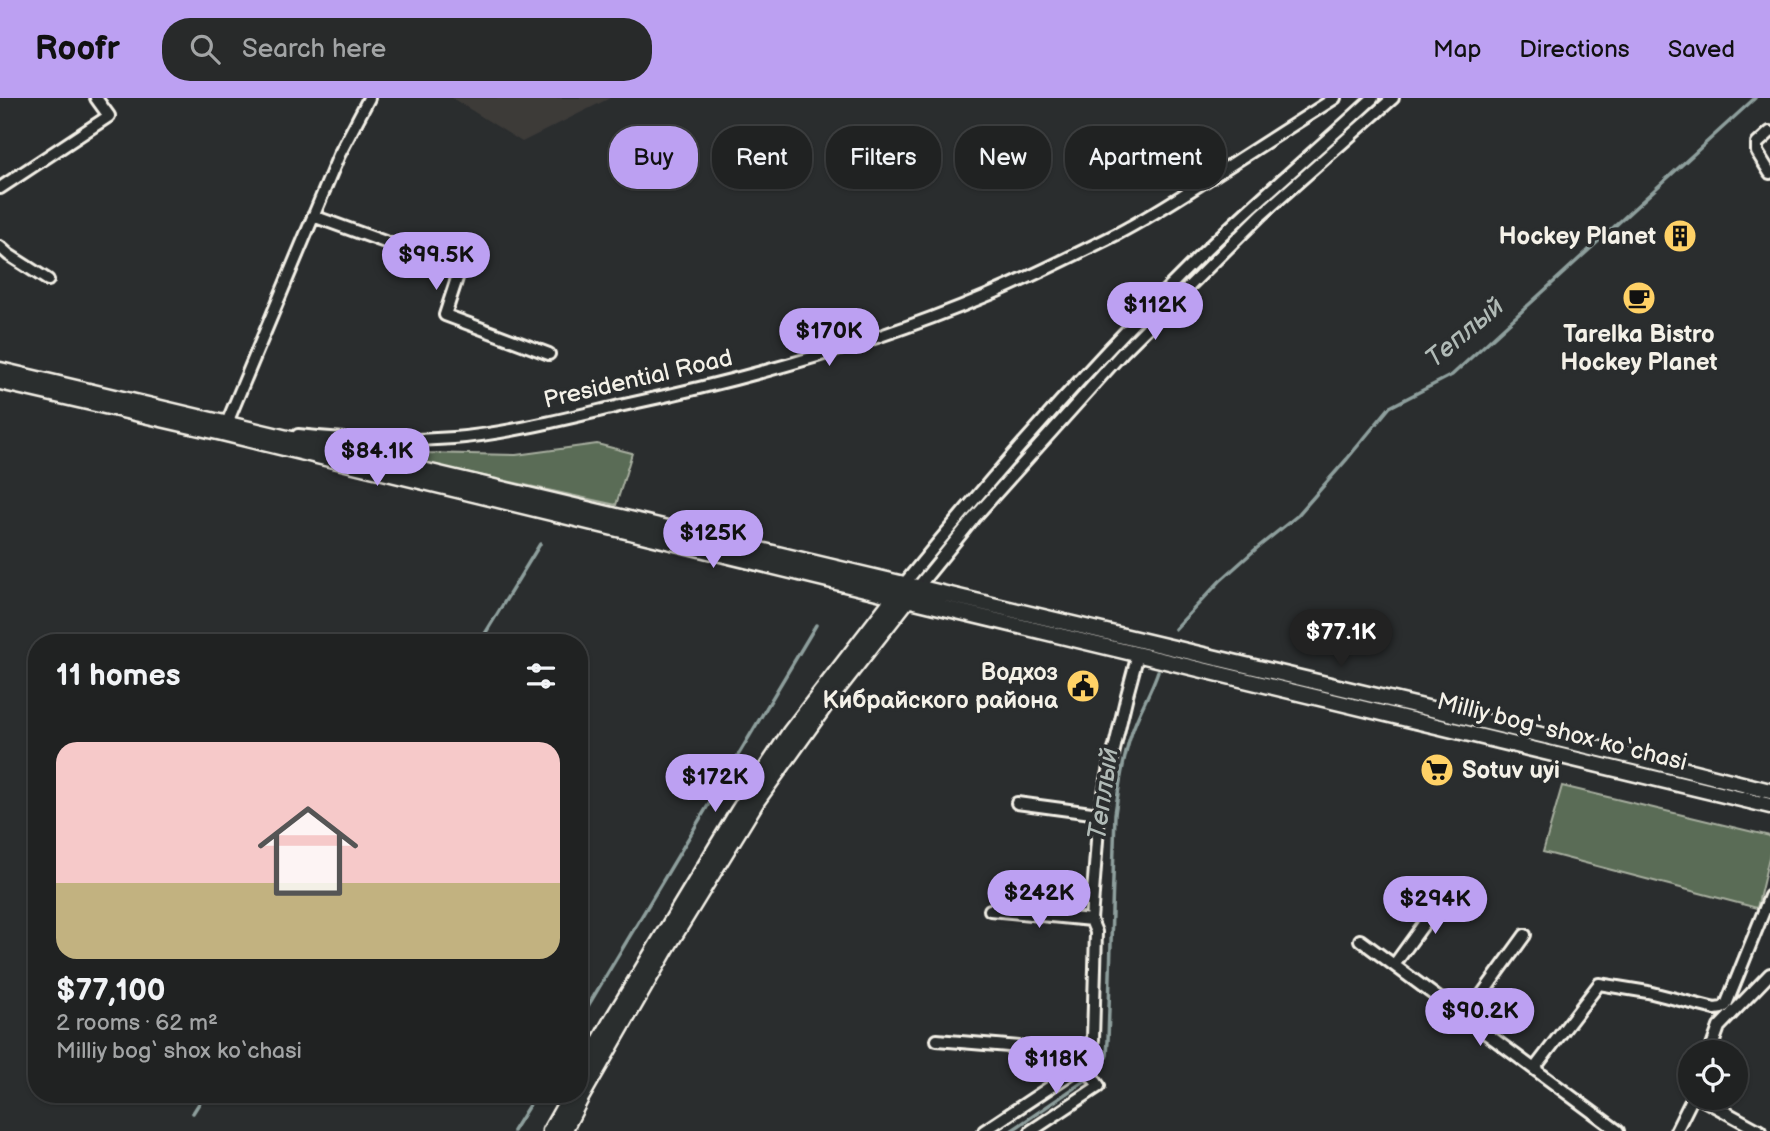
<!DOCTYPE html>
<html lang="en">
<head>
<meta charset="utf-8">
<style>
	body { margin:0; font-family:"Balsamiq Sans",sans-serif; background:#282a2a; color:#f1f3f6; height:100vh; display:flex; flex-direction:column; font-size:26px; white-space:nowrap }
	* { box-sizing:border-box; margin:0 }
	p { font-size:23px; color:#a2a4a5 }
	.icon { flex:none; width:38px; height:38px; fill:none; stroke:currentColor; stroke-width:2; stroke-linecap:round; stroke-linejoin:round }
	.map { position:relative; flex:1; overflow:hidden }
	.panel { position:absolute; left:28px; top:536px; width:560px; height:469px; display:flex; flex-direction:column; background:#202222; border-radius:28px; box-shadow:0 2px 5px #0004,0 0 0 2px #3d3f40 }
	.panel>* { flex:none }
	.banner { position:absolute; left:609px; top:28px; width:665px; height:63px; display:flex; gap:14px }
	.controls { position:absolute; left:1678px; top:942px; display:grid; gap:14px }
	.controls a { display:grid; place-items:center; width:70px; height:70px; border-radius:50%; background:#202222; box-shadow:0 2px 5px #0004,0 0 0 2px #3d3f40; font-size:35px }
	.price { position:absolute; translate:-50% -60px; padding:0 16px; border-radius:24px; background:#bca0f2; color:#111; font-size:23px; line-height:46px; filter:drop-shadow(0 2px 4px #0008) }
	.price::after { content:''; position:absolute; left:50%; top:42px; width:21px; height:16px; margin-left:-10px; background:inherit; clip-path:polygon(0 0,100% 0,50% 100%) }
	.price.current { background:#222; color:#fff }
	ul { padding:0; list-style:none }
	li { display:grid; align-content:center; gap:14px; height:371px; padding:0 28px }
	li+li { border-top:2px solid #3d3f40 }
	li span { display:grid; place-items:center; height:217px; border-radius:21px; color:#555 }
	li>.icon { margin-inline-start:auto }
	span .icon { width:126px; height:126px; fill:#fffc; stroke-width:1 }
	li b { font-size:30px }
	h2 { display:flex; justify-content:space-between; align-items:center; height:84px; padding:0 28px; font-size:30px }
	.pill { padding:0 24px; border-radius:28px; background:#202222; box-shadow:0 2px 5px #0004,0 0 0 2px #3d3f40; font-size:24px; line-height:63px }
	.pill.current { background:#bca0f2; color:#111 }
	header { display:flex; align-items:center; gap:42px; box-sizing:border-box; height:98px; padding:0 35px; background:#bca0f2; color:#111 }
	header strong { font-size:33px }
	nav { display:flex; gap:38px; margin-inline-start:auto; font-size:24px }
	.search { width:490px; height:63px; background:#282a2a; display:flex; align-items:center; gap:18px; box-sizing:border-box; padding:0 24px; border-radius:28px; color:#a2a4a5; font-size:26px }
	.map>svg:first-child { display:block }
</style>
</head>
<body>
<header>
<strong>Roofr</strong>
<div class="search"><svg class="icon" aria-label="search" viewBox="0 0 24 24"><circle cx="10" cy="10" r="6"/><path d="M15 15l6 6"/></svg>Search here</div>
<nav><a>Map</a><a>Directions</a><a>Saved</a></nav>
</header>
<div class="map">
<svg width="1770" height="1033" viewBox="0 0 1770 1033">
	<rect width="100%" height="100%" fill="#2a2d2e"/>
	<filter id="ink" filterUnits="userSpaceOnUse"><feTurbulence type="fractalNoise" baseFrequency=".0143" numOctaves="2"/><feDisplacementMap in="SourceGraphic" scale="14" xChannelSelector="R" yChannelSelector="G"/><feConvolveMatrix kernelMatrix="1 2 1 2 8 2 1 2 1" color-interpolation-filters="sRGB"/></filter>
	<g filter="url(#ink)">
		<path fill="#3d3b38" d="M452,0h158l-88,44z"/>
		<path fill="#5a6c56" stroke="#a7ae9f" stroke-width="2" d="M597,346l35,9 -16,52 -242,-53 142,3z
			M1562,688l208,50v17l-13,55 -214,-56z"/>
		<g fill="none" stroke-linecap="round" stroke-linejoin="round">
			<path stroke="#8e9f9d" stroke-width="3.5" d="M1175,531l45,-48 37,-33 40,-32 50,-57 43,-52 62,-32 303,-277
				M480,544l60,-98
				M579,923l237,-396
				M193,1015l12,-19
				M513,1033l23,-37
				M1011,1033l88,-60 5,-8 3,-8 1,-14 7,-227c4,-28 8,-55 17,-82 7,-21 19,-40 26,-61"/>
			<defs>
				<path id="minor" d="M1770,34l-13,12v8l13,21
					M0,90l109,-72 -13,-18
					M313,118l147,53 -15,46 104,39
					M0,149l9,8 39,25
					M224,332l115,-275 30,-57
					M298,337c51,6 104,7 156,3 57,-5 114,-20 170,-33 123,-26 246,-60 362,-109 45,-19 89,-41 131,-62 35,-18 68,-40 101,-61 39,-25 78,-50 117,-75
					M904,486c94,-116 193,-227 300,-332 54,-53 113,-102 169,-154
					M918,489l56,-69 150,-167 137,-136 132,-117
					M1017,705l82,11
					M990,812l101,10
					M1360,842l258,191
					M1394,867l56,-77
					M1465,920l60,-83
					M937,942l154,13
					M1710,954l9,-25 51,-53
					M1534,971l65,-85 49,8 67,17 7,-1 4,-3 44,-109
					M1698,999l62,34
					M984,1033l89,-59c13,-10 18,-17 20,-33l3,-107 -5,-12 8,-106 28,-119 11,-41
					M1031,1033l68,-45 -16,-22
					M1676,1033l17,-34"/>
				<path id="major" d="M0,272l1647,390 123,31
					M0,284l222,51 672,163 876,210
					M579,980l32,-57 127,-210 52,-79 109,-141
					M550,1033l21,-37
					M564,1033l17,-33 86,-150 90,-147 73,-102 83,-106"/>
			</defs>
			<use href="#minor" stroke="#f4f1e8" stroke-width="16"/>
			<use href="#major" stroke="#f4f1e8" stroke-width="19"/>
			<use href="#minor" stroke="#2a2d2e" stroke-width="10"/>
			<use href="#major" stroke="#2a2d2e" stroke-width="14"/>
		</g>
	</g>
	<defs>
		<symbol id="building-disc" viewBox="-11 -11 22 22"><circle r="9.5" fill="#ffd166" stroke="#2a2d2e"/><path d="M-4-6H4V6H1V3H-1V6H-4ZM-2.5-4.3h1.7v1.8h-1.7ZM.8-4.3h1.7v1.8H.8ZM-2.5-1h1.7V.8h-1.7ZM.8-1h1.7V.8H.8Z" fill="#111"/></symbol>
		<symbol id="cafe-disc" viewBox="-11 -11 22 22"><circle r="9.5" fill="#ffd166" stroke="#2a2d2e"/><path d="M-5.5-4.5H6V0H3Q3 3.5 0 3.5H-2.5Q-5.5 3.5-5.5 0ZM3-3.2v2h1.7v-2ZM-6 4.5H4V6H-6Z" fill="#111"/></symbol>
		<symbol id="civic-disc" viewBox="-11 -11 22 22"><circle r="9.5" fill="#ffd166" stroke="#2a2d2e"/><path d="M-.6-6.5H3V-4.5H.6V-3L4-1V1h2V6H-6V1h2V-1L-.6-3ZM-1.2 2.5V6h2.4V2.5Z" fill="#111"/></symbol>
		<symbol id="supermarket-disc" viewBox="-11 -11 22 22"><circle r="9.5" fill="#ffd166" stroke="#2a2d2e"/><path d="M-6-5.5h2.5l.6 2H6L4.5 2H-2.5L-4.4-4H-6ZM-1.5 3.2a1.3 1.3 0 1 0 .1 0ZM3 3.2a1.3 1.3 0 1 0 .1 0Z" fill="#111"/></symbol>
	</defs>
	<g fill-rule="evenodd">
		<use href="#building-disc" x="1661" y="119" width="38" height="38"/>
		<use href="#cafe-disc" x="1620" y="181" width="38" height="38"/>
		<use href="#civic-disc" x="1064" y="569" width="38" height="38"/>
		<use href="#supermarket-disc" x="1418" y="653" width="38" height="38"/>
	</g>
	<g text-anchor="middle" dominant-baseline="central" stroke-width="7" stroke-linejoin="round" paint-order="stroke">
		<g font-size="24" font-weight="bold" fill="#f4f1e8" stroke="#2a2d2e" text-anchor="end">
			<text x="1656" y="138">Hockey Planet</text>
			<text x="1639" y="236" text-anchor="middle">Tarelka Bistro<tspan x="1639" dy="28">Hockey Planet</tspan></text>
			<text x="1058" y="574">Водхоз<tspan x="1058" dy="28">Кибрайского района</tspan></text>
			<text x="1462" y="672" text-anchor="start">Sotuv uyi</text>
		</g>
		<g font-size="24" fill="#f4f1e8" stroke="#2a2d2e">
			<text transform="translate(638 281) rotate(-13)">Presidential Road</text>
			<text transform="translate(1562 634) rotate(14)">Milliy bog‘ shox ko‘chasi</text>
		</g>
		<g font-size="26" font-style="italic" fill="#b0bab6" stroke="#2a2d2e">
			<text transform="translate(1465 235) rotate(-40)">Теплый</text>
			<text transform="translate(1104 696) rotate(-82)">Теплый</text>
		</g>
	</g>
</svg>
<div class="controls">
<a><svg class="icon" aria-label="locate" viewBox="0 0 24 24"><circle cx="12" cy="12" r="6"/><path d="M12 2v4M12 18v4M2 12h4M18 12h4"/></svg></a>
</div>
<b class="price" style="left:436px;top:194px">$99.5K</b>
<b class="price" style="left:1155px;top:244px">$112K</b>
<b class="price" style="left:829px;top:270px">$170K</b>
<b class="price" style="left:377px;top:390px">$84.1K</b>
<b class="price" style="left:713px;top:472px">$125K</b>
<b class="price current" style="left:1341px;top:571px">$77.1K</b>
<b class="price" style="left:715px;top:716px">$172K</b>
<b class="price" style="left:1039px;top:832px">$242K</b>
<b class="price" style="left:1435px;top:838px">$294K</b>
<b class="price" style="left:1480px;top:950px">$90.2K</b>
<b class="price" style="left:1056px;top:998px">$118K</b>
<div class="banner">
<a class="pill current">Buy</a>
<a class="pill">Rent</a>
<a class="pill">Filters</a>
<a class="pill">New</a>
<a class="pill">Apartment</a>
</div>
<section class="panel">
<h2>11 homes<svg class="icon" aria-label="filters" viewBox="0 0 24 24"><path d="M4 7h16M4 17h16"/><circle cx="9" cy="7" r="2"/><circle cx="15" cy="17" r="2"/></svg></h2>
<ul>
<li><span style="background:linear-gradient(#f6c9c9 65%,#c2b280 0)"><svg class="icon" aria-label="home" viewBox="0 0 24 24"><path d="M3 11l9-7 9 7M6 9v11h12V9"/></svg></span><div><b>$77,100</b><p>2 rooms · 62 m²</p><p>Milliy bog‘ shox ko‘chasi</p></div></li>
</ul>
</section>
</div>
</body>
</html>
